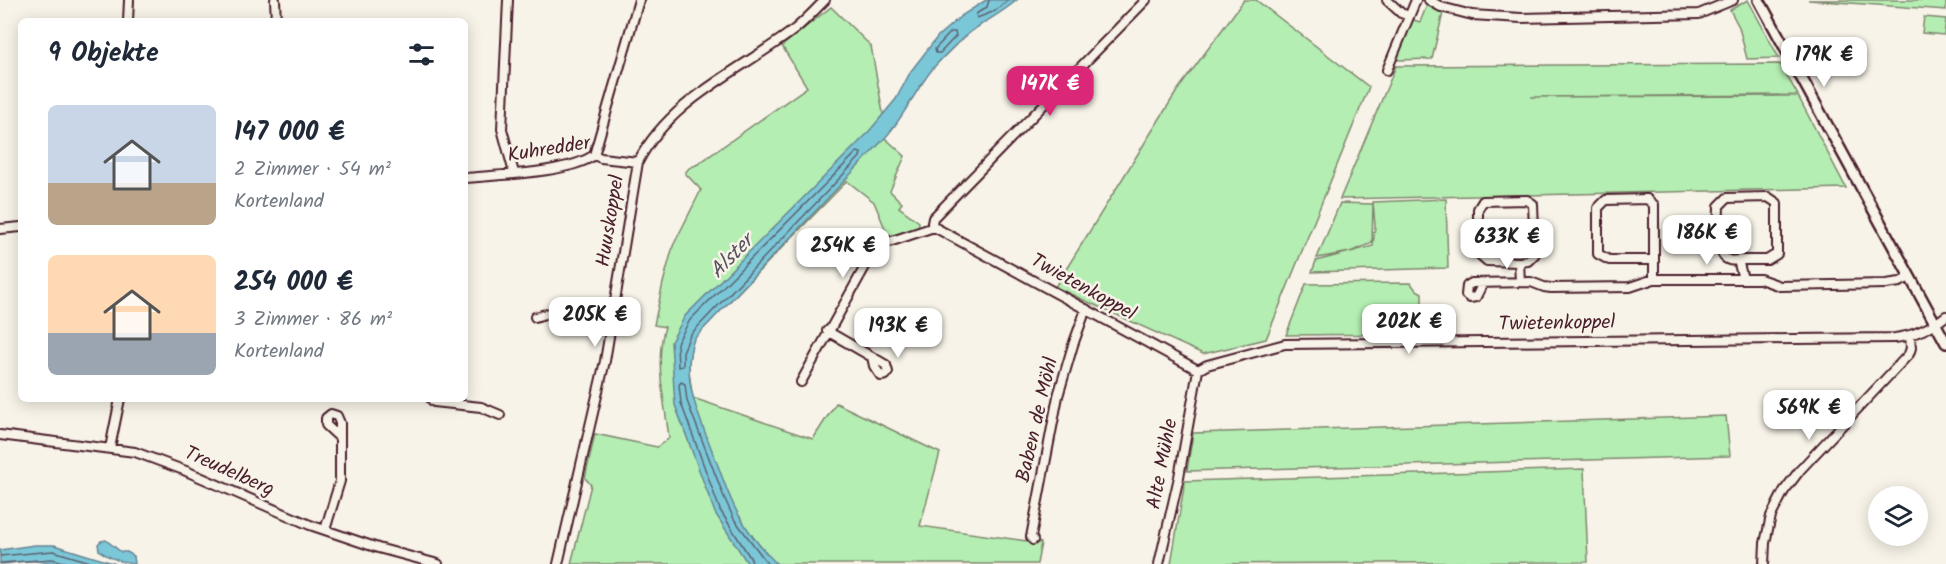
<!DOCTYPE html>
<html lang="de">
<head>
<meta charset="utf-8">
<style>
	body { margin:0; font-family:Kalam,sans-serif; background:#f6f6f7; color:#1f2937; height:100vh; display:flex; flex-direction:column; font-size:22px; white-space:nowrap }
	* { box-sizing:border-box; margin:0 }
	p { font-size:20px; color:#747a83 }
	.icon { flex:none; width:33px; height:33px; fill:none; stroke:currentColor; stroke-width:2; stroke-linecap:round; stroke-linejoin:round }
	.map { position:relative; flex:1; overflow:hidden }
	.details { position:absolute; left:18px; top:18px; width:450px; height:384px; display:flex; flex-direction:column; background:#fff; border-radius:9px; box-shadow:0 3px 15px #0003 }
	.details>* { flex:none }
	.tools { position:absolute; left:1868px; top:486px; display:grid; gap:12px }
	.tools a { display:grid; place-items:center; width:60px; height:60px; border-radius:50%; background:#fff; box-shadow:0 3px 15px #0003; font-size:30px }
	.price { position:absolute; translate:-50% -51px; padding:0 14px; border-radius:12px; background:#fff; color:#222; font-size:20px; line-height:39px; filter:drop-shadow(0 2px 3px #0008) }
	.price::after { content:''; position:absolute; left:50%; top:36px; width:18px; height:14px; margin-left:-9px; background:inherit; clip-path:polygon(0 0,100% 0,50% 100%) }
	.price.on { background:#db2777; color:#fff }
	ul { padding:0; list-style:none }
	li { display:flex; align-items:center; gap:18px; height:150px; padding:0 30px }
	li span { display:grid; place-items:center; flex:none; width:168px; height:120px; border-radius:9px; color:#555 }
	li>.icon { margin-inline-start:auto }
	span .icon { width:72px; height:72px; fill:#fffc; stroke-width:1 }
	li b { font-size:26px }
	h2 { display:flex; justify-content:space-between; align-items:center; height:72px; padding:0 30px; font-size:26px }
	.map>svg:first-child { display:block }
</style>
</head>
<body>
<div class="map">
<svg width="1946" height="564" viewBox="0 0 1946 564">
	<rect width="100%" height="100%" fill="#f7f3e8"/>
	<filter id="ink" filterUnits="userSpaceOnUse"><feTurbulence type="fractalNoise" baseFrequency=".0167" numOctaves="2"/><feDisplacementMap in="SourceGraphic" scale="12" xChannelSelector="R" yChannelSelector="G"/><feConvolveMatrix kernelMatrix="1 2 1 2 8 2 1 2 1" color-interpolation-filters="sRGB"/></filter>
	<g filter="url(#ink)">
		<path fill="#b4eeb2" stroke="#7f866e" stroke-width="1.5" d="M1244,0h12l113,87 -103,252 -63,15 -148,-67 122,-196z
			M1748,0l31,58 -32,1 -8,-32 -9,-17z
			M1808,0h138v10z
			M1427,5l16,8 -11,46 -35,1 14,-41 9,3z
			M831,7l40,39 12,67 2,25 20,18 -15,35 12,12 -3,4 20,15 -1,6 -29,10 -15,-36 -27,-21 -153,157c-8,22 -5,38 -1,60l120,41 23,-36 104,50 -20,73 121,17 -4,21h-466l20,-79 -6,-7 10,-44 62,13 12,-9c-4,-35 -15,-77 -4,-111l-11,-2 9,-42 10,-37 28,-56 -16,-17 4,-5 9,-4 109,-77 -25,-41z
			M1924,17l22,2 -2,16 -22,-2z
			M1780,64l18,31 -267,2 267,-1 48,92 -506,11 56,-133z
			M1446,199l2,69 -136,4 4,-11 57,-15 2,-20 -2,-24z
			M1340,203l33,1 -1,39 -22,9 -33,6z
			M1411,283l4,6 7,4v19l-5,6 4,12 -3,4 -132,1 20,-51z
			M1726,416l4,40 -543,15 6,-38z
			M1584,469l4,93 -417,2 14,-83z"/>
		<path fill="#7ac7d8" stroke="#678493" stroke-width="1.5" d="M986,0h31c-13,11 -24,17 -38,26 -16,10 -31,26 -44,40 -19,22 -30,50 -50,72l-191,201c-15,40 7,81 21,119 8,20 14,41 25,59 10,17 23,34 37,47h-29l-33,-51 -40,-108 -4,-63 14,-26 181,-181 30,-36 15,-28 27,-35 23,-20z
			M106,540l15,12h6l7,4 1,8c-9,0 -29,-7 -36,-14l-1,-6 3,-3z
			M35,545h19l62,19c-28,0 -56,0 -82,-3 -11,-1 -23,3 -34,3v-14z"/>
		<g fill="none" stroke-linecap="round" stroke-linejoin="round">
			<path stroke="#5d6270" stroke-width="1.5" d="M989,0l-2,7 -11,7 1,4 18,-7 13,-11
				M951,32h4l1,4 -16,17h-4l-1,-4z
				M857,152l4,1 -1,4 -170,178 -7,17v14l-5,1 -1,-24 13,-23z
				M0,556l53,-5 44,13
				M0,563l52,-4 20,5
				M752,564l-1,-5 -31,-49 -39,-107 -2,-18 2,-3 4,2 2,17 37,96 10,22 34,45"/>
			<path stroke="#678493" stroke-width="2" d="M942,226l19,11
				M970,241l19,11"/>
			<defs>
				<path id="minor" d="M275,0l1,21
					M508,0l-6,129 12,44
					M1146,0l-213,218 -1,5 2,4 264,143 9,-5 78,-21 610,-6c18,-2 37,-11 51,-22
					M1387,0l14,13 8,3
					M1429,0l12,7 31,8 49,3 178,-4 34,-14
					M128,21l1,-21
					M1387,70l29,-70
					M594,155l45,-155
					M465,178c32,-3 106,-5 129,-23l7,3 37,4
					M0,229l21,-2
					M1653,260h-44l-11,-6v-46l8,-8 41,-1 7,6v74
					M1738,260c-3,0 -6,1 -9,0 -14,-4 -10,-42 -10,-54l8,-8 41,-1 9,6v51l-10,6h-29l5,19
					M1519,262l-32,-1 -9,-8v-44l5,-8 44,-1 6,4 2,50 -7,7 -9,1 1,20
					M1483,283l-7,14 -6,1 -4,-3 1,-9 5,-3 59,-1 13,5 7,1 79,-1 24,-8h106l20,7 106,-2 14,-2 10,-5
					M535,317l25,-7 10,1 43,8
					M827,331l59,34 2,7 -2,3 -5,1 -7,-10 -2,-9
					M801,382l71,-128 14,-11 48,-16
					M431,399l3,3 47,5 19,8
					M0,435l135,17 51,19 124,54 68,23 60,16
					M110,448l10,-49
					M325,530l15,-49v-58l-3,-7 -6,-2 -5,4v7l14,13
					M1033,540l-2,-3 27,-141 15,-51 13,-36
					M558,564l47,-203 33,-199c32,-63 104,-92 157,-133 11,-9 20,-19 30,-29
					M1159,564l20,-87 19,-107
					M1764,564l1,-21 6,-27 13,-25 16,-21 109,-116 2,-6 -1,-12"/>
				<path id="tertiary" d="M1759,0l187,343"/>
			</defs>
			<use href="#minor" stroke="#4a1f2b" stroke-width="12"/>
			<use href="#tertiary" stroke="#4a1f2b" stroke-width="14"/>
			<use href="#minor" stroke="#f7f3e8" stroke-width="8"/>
			<use href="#tertiary" stroke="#f7f3e8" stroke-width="9"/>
		</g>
	</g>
	<g text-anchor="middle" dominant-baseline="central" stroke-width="5" stroke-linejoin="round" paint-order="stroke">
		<g font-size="20" fill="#4a1f2b" stroke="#f7f3e8">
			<text transform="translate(549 150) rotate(-9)">Kuhredder</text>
			<text transform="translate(611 221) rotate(-81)">Huuskoppel</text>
			<text transform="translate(1083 288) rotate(29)">Twietenkoppel</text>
			<text transform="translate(1557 324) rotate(-1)">Twietenkoppel</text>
			<text transform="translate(1038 420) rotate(-77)">Baben de Möhl</text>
			<text transform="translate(1163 464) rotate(-79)">Alte Mühle</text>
			<text transform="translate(229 472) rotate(24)">Treudelberg</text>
		</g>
		<g font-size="21" font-style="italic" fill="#58515f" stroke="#f7f3e8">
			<text transform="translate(732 257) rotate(-46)">Alster</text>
		</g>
	</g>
</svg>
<div class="tools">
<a><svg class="icon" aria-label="layers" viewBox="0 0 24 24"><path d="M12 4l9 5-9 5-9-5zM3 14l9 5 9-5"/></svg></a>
</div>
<b class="price" style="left:1824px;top:88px">179K €</b>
<b class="price on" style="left:1050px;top:117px">147K €</b>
<b class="price" style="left:1707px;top:266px">186K €</b>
<b class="price" style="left:1507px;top:270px">633K €</b>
<b class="price" style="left:843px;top:279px">254K €</b>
<b class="price" style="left:595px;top:348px">205K €</b>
<b class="price" style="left:1409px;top:355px">202K €</b>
<b class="price" style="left:898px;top:359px">193K €</b>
<b class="price" style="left:1809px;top:441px">569K €</b>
<section class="details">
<h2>9 Objekte<svg class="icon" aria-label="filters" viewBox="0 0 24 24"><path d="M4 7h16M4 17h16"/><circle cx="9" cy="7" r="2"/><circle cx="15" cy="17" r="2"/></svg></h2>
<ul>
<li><span style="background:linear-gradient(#c9d6e8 65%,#b9a48a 0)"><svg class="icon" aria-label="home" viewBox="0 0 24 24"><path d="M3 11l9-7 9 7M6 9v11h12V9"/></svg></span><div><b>147 000 €</b><p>2 Zimmer · 54 m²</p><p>Kortenland</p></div></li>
<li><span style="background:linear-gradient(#ffd9b3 65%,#9aa5b1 0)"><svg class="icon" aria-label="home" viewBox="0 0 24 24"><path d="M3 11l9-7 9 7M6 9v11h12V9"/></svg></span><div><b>254 000 €</b><p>3 Zimmer · 86 m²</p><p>Kortenland</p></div></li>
</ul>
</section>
</div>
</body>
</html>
